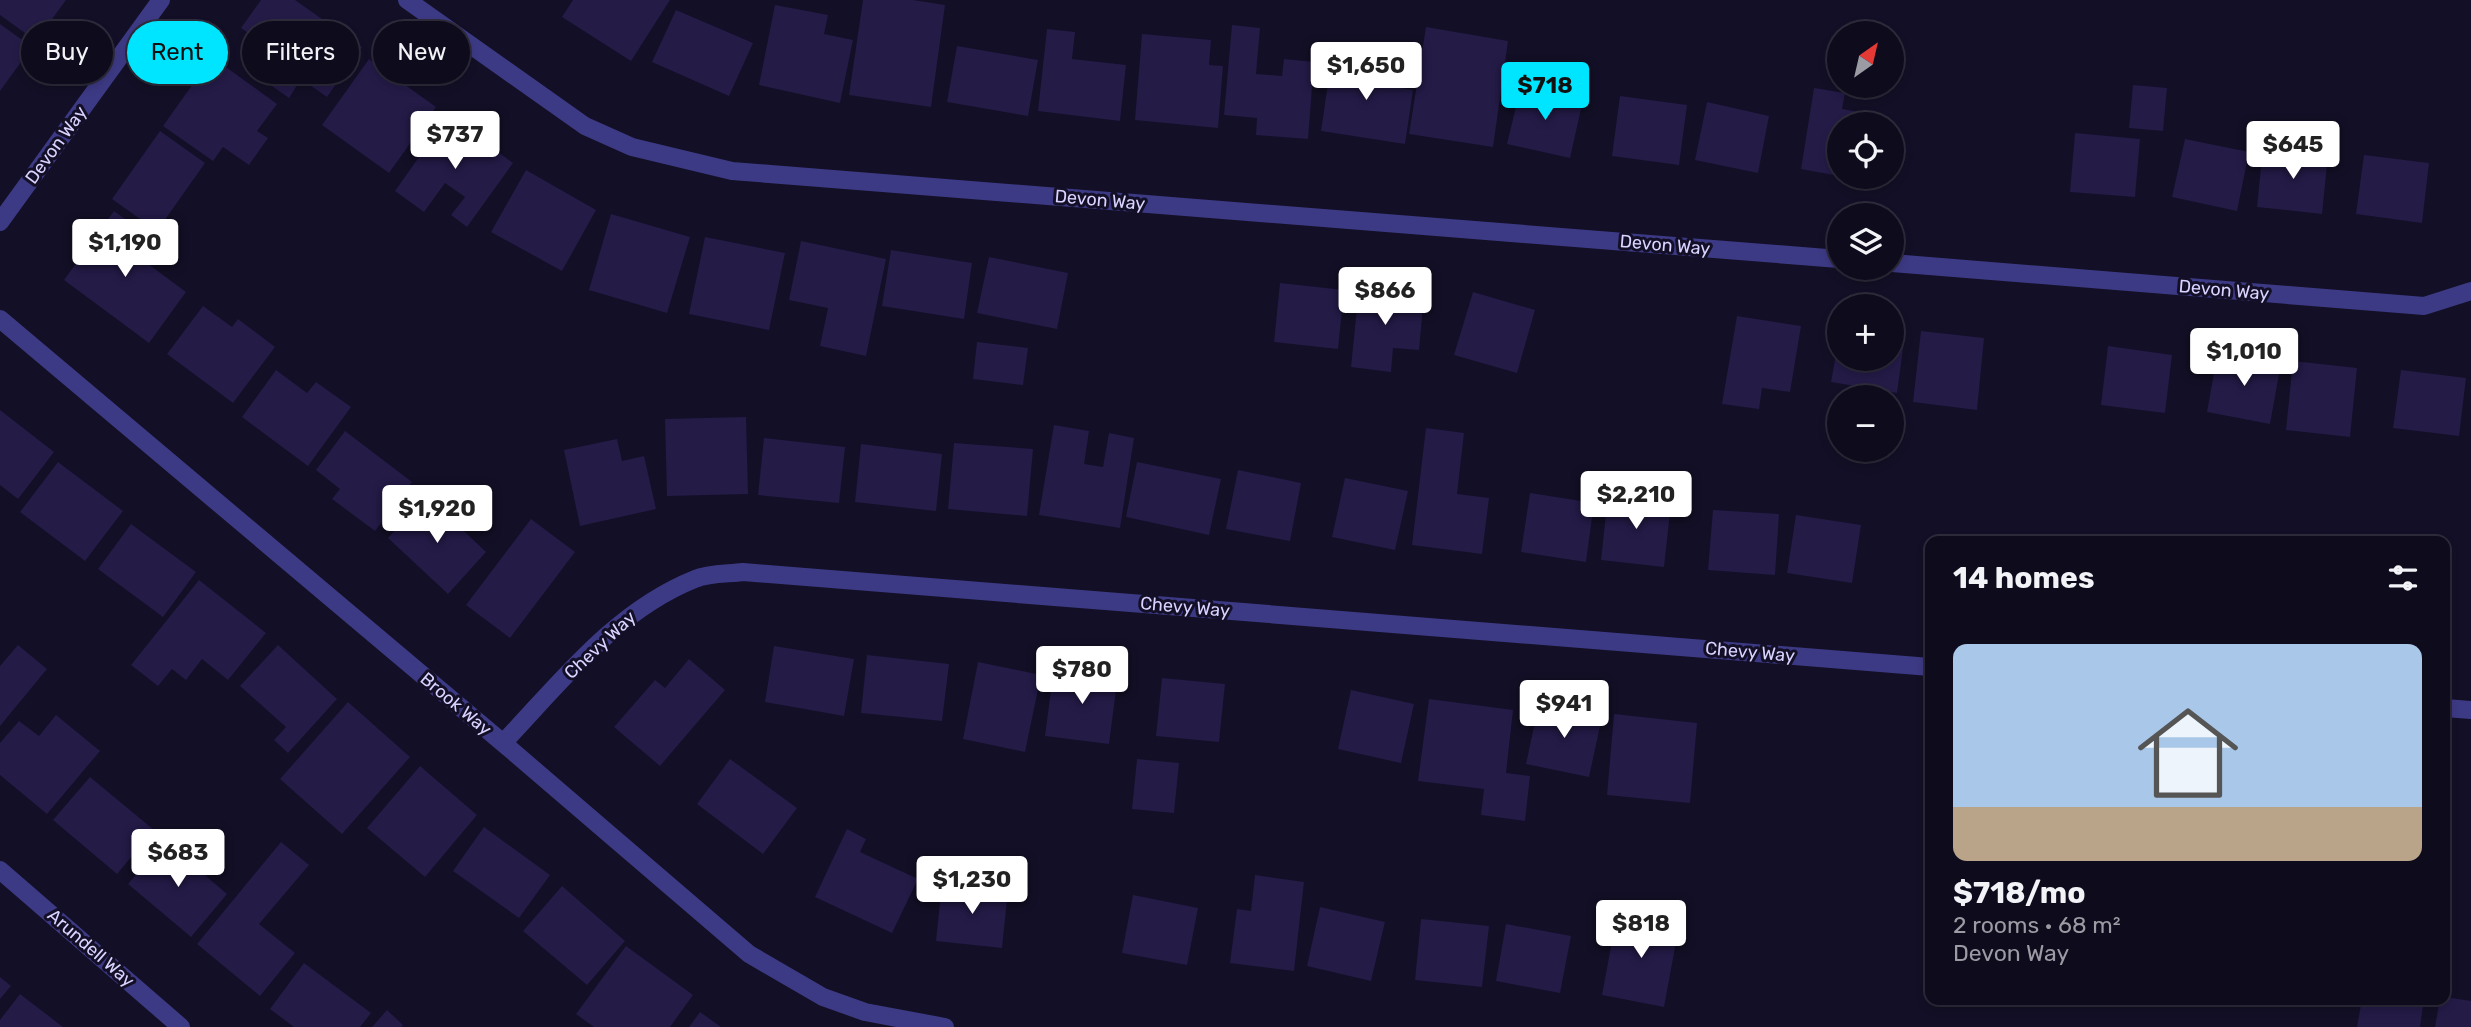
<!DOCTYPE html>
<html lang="en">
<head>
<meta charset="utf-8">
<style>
	body { margin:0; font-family:Rubik,sans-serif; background:#1c1929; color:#f1f3f6; height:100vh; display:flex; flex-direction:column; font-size:26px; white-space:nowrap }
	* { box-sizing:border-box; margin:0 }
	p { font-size:23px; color:#9b9ba3 }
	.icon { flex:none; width:38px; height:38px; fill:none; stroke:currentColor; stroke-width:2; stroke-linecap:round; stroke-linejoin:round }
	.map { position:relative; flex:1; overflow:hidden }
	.sheet { position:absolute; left:1925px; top:536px; width:525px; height:469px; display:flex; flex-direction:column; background:#0e0b1c; border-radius:14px; box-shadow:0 4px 10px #0003,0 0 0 2px #2e2b3b }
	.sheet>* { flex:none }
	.banner { position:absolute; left:21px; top:21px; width:665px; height:63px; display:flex; gap:14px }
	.needle { width:46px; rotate:34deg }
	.tools { position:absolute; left:1827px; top:21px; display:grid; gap:14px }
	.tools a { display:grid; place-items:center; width:77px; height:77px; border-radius:50%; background:#0e0b1c; box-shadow:0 4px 10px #0003,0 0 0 2px #2e2b3b; font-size:35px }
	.price { position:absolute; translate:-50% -60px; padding:0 16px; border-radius:7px; background:#fff; color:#222; font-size:23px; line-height:46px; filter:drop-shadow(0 2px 4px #0008) }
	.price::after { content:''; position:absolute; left:50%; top:42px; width:21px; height:16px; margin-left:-10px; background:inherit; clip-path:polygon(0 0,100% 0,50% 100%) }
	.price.on { background:#00e5ff; color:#111 }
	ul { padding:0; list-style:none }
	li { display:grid; align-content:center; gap:14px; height:371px; padding:0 28px }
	li span { display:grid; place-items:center; height:217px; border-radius:14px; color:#555 }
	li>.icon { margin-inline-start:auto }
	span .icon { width:126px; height:126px; fill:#fffc; stroke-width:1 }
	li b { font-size:30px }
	h2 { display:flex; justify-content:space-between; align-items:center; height:84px; padding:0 28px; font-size:30px }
	.pill { padding:0 24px; border-radius:32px; background:#0e0b1c; box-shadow:0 4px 10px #0003,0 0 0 2px #2e2b3b; font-size:24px; line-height:63px }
	.pill.on { background:#00e5ff; color:#111 }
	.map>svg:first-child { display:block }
</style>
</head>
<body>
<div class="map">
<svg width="2471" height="1027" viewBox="0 0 2471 1027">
	<rect width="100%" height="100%" fill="#130f26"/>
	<path fill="#241b47" d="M0,0h66l-30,41 -36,-26z
		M261,0h34l67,47 -35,50 -26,-18 -12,19 -38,-27 17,-24 -27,-19z
		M573,0h97l-39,61 -69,-44z
		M863,0h50l32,5 -14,102 -82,-12z
		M775,5l53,10 -4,19 29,6 -13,63 -81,-18z
		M676,10l77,33 -24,53 -77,-34z
		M0,24l32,23 -32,44z
		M1232,25l28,3 -4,46 26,2 2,-17 30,3 -6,77 -52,-4 1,-17 -33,-3z
		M1426,27l82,14 -15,106 -84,-13z
		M1047,29l28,3 -3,27 54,6 -6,56 -82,-10z
		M1142,34l69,6 -2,25 14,1 -5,62 -83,-8z
		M957,46l81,14 -10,56 -81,-14z
		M1332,56l63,10 -4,20 22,4 -8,54 -84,-13z
		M212,57l65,47 -20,27 11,7 -19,27 -26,-18 -10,14 -50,-35z
		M369,59l67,48 -47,66 -67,-48z
		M2133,85l34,3 -4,43 -34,-3z
		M1521,86l62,14 -13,58 -63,-14z
		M1814,88l31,5 -3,16 33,6 -1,9h-35v52l-38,-7z
		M1620,96l67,9 -8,60 -67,-9z
		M1707,102l62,14 -11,57 -63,-13z
		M448,116l65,47 -46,64 -16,-12 14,-18 -20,-14 -21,29 -29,-21z
		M160,131l45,32 -48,68 -45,-32z
		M2075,133l65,6 -5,58 -65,-5z
		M2185,139l64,13 -12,59 -65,-14z
		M2263,148l65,7 -6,59 -65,-7z
		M2364,155l65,8 -7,60 -66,-9z
		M526,170l70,40 -34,61 -71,-39z
		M114,211l36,26 -14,18 50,37 -37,51 -85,-63z
		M611,214l79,23 -23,76 -78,-23z
		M705,237l80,16 -16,77 -80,-16z
		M801,241l85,18 -20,97 -46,-10 8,-38 -39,-8z
		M891,250l81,13 -8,56 -82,-13z
		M989,257l79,16 -11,56 -80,-16z
		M1280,283l64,7 -6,59 -64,-7z
		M1359,288l65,7 -5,55 -26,-2 -2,24 -40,-5z
		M1473,292l62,18 -18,63 -63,-18z
		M203,306l29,21 6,-8 37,28 -42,56 -66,-49z
		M1737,316l64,10 -11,66 -28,-4 -3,21 -37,-5z
		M1921,331l63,7 -7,72 -64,-8z
		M1892,332l13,2 -8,59 -66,-11 7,-39 1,16h53z
		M977,342l51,6 -5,37 -50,-6z
		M2108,346l64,9 -7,58 -64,-8z
		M2218,351l63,12 -11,61 -63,-12z
		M2293,361l64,7 -7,69 -64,-7z
		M276,370l31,23 9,-11 35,25 -43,59 -66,-49z
		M2401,370l65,8 -7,58 -66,-8z
		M0,410l54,42 -36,47 -18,-14z
		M746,417l2,77 -81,2 -2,-77z
		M1054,425l35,6 -5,33 19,3 6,-34 25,5 -14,90 -81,-13z
		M1426,428l38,5 -7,61 32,4 -7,56 -70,-9z
		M345,431l67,51 -37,49 -43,-32 8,-10 -24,-19z
		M764,438l81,9 -6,56 -81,-8z
		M617,439l5,22 22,-5 12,53 -76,17 -16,-76z
		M954,443l79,6 -6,67 -79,-7z
		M861,444l81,10 -6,57 -81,-9z
		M58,462l65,49 -38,50 -65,-49z
		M1137,462l84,17 -12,56 -83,-18z
		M1238,470l63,13 -11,58 -64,-12z
		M1345,478l63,13 -13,59 -63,-13z
		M1530,493l64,10 -8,59 -65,-10z
		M427,496l59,56 -38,42 -60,-56z
		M1608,496l63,7 -7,64 -63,-7z
		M1713,510l66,4 -4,61 -67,-5z
		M1796,515l65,10 -9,58 -65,-10z
		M531,519l44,33 -65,86 -44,-33z
		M131,524l65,48 -33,45 -65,-48z
		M199,580l67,53 -38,47 -26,-21 -16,21 -14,-11 -14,17 -27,-21z
		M18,645l29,24 -47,57v-60z
		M278,645l59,54 -49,54 -14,-13 12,-13 -46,-41z
		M774,646l80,13 -10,57 -79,-14z
		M867,655l82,9 -7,57 -81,-8z
		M689,659l36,31 -65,76 -46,-39 41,-47 10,8z
		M978,662l63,13 -16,77 -62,-13z
		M1054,667l64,8 -9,69 -64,-8z
		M1162,678l63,6 -6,58 -63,-6z
		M1351,690l63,14 -13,59 -63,-14z
		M1429,699l84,11 -7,63 24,3 -5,45 -44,-6 3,-26 -66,-8z
		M348,702l62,55 -68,77 -62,-55z
		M1539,703l63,14 -13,60 -63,-13z
		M1614,714l83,9 -7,80 -83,-8z
		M56,715l44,36 -53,63 -47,-39v-32l19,-22 20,15z
		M730,759l67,49 -34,46 -66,-50z
		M1137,759l42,4 -5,50 -42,-4z
		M420,766l57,49 -52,62 -58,-49z
		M90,777l64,53 -37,44 -64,-54z
		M484,827l66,48 -31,43 -66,-47z
		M847,829l19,10 -6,13 58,27 -26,54 -77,-36z
		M165,841l62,53 -36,43 -63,-53z
		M281,842l28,23 -50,59 36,29 -35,43 -63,-52z
		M1255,875l49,7 -10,89 -64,-8 7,-54 14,2z
		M942,883l66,7 -6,58 -66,-7z
		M562,886l63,55 -38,44 -64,-54z
		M1133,895l65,13 -11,57 -65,-12z
		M1320,907l65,15 -14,59 -64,-15z
		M1617,914l62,12 -15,81 -62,-12z
		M1421,919l68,7 -7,61 -67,-7z
		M1506,924l65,12 -11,57 -64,-12z
		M626,946l67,49 -23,32h-76l-18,-13z
		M304,963l67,50 -11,14h-66l-24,-18z
		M0,977l11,9 -11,13z
		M20,994l43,33h-63v-7z
		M2445,997l26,4v26h-36l5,-28h5z
		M2362,999h62l-4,28h-63z
		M387,1010l16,15 -2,2h-29z
		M700,1012l21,15h-32z"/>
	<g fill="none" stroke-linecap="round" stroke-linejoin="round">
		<path stroke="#3d3a85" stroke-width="18" d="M407,0l178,126 47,21 100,24 1107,88
			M0,222l161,-222
			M1892,263l532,43 47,-15
			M0,319l503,424 246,211 74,43 42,15 80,15
			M2445,708l26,2
			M503,743c58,-61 112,-132 192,-164 14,-6 33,-5 48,-7l1187,95
			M0,870l181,157"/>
	</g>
	<g text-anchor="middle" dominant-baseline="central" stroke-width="6" stroke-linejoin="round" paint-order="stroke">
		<g font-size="18" fill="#d9d4ff" stroke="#130f26">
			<text transform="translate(56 145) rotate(-54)">Devon Way</text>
			<text transform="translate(1100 200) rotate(5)">Devon Way</text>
			<text transform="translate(1665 245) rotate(5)">Devon Way</text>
			<text transform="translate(2224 290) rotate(5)">Devon Way</text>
			<text transform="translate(1185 607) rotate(5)">Chevy Way</text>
			<text transform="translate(600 645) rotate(-43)">Chevy Way</text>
			<text transform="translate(1750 652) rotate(5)">Chevy Way</text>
			<text transform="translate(456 704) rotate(40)">Brook Way</text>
			<text transform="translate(91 948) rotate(41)">Arundell Way</text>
		</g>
	</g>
</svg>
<div class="tools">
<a><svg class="needle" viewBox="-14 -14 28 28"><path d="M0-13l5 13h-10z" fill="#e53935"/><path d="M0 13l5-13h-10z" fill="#9b9ba3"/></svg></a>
<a><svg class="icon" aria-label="locate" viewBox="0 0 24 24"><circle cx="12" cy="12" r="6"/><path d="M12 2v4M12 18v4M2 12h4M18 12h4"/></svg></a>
<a><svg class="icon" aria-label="layers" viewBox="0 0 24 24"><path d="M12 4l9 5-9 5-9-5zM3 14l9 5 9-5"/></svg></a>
<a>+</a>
<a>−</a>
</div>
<b class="price" style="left:1366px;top:102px">$1,650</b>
<b class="price on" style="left:1545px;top:122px">$718</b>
<b class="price" style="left:455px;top:171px">$737</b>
<b class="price" style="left:2293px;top:181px">$645</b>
<b class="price" style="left:125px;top:279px">$1,190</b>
<b class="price" style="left:1385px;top:327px">$866</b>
<b class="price" style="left:2244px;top:388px">$1,010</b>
<b class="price" style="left:1636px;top:531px">$2,210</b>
<b class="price" style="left:437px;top:545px">$1,920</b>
<b class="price" style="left:1082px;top:706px">$780</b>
<b class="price" style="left:1564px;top:740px">$941</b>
<b class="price" style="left:178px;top:889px">$683</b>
<b class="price" style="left:972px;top:916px">$1,230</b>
<b class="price" style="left:1641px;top:960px">$818</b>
<div class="banner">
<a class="pill">Buy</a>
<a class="pill on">Rent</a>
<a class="pill">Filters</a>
<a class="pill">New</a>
</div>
<section class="sheet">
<h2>14 homes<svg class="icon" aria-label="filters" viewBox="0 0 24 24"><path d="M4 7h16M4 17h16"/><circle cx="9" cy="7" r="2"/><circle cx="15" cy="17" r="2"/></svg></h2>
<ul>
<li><span style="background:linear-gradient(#a9c7e8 75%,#b9a48a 0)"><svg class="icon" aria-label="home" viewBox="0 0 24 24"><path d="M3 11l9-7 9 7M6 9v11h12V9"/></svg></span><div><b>$718/mo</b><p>2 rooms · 68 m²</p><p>Devon Way</p></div></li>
</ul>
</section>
</div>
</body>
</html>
